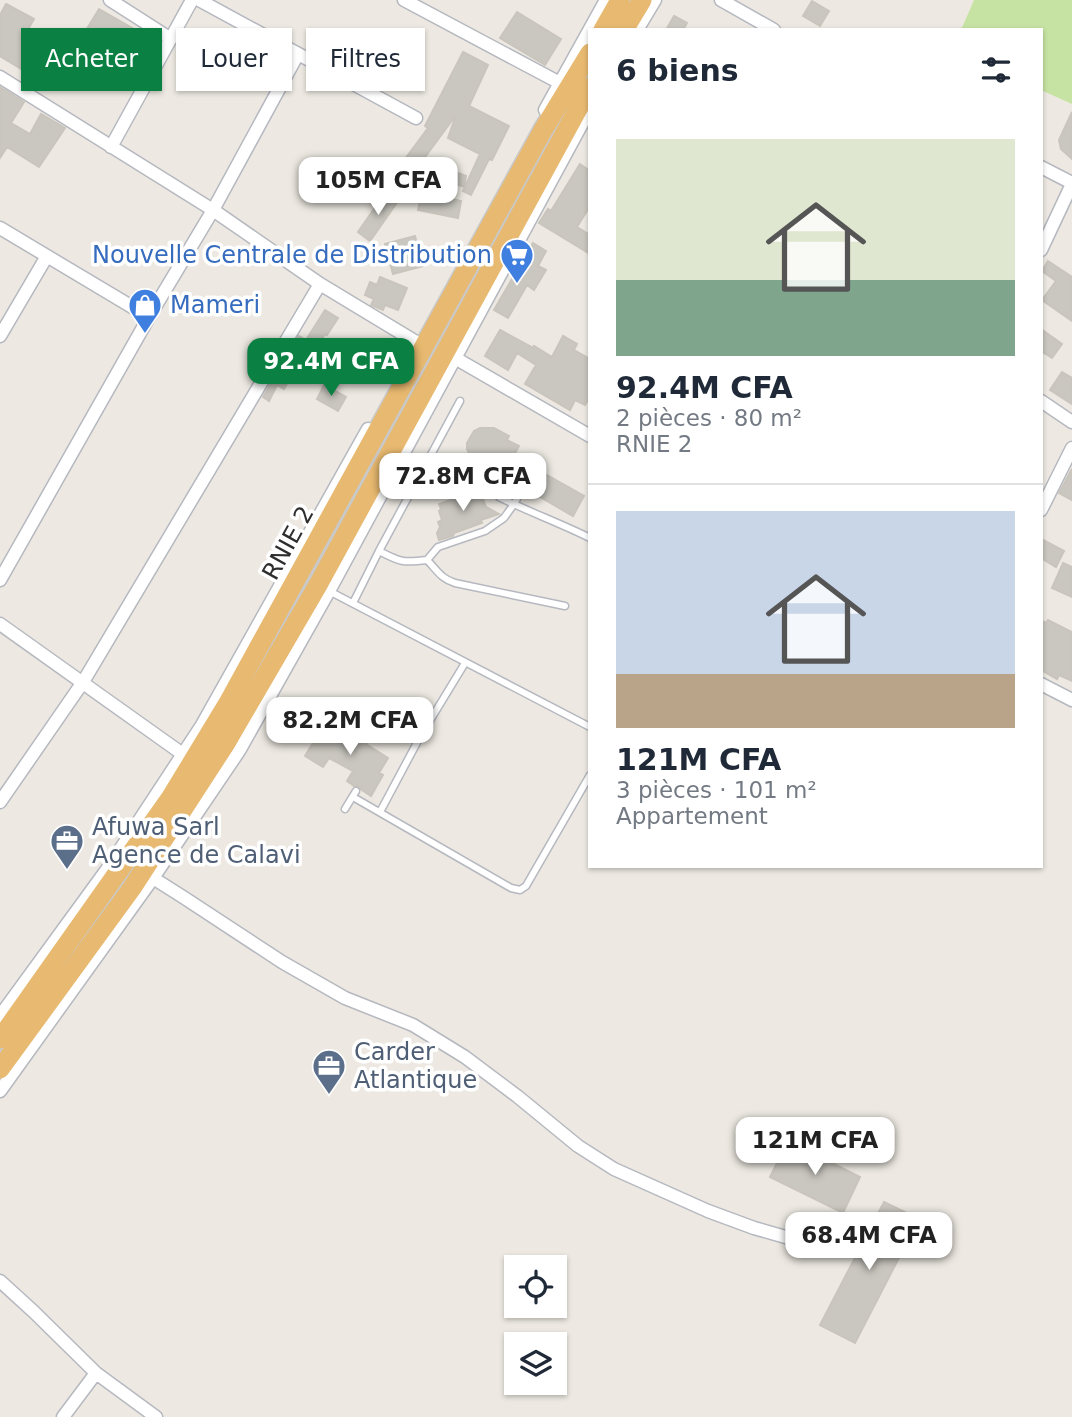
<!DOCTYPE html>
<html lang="fr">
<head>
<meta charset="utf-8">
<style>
	body { margin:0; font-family:"DejaVu Sans",sans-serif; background:#f6f6f7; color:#1f2937; height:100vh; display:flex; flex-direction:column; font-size:26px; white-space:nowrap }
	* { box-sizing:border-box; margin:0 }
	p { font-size:23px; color:#747a83 }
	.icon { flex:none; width:38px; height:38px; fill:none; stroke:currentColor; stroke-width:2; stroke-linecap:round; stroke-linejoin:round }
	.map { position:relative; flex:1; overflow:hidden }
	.details { position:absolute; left:588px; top:28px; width:455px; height:840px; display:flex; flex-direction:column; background:#fff; border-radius:0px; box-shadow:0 2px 5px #0004 }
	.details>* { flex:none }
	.banner { position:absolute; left:21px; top:28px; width:462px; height:63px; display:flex; gap:14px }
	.controls { position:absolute; left:504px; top:1255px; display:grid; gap:14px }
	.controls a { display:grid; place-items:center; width:63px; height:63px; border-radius:0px; background:#fff; box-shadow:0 2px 5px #0004; font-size:35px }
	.price { position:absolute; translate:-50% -60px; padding:0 16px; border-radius:14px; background:#fff; color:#222; font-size:23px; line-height:46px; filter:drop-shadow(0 2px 4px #0008) }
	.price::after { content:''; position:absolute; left:50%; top:42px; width:21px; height:16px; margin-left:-10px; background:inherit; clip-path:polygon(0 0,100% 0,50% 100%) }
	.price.active { background:#0b8043; color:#fff }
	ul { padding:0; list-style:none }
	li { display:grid; align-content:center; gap:14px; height:371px; padding:0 28px }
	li+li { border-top:2px solid #e0e1e3 }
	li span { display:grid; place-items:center; height:217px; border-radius:0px; color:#555 }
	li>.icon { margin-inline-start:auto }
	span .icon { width:126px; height:126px; fill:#fffc; stroke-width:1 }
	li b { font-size:30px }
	h2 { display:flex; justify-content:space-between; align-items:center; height:84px; padding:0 28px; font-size:30px }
	.chip { padding:0 24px; border-radius:0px; background:#fff; box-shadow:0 2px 5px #0004; font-size:24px; line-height:63px }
	.chip.active { background:#0b8043; color:#fff }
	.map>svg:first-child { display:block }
</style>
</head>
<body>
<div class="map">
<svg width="1072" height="1417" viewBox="0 0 1072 1417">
	<rect width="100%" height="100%" fill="#ede9e2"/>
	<path fill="#c6e3a3" d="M974,0h98v104l-31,-14v-60h-80z"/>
	<path fill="#cac7c0" stroke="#c9c5bc" stroke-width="2" d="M812,1l17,10 -9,15 -17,-10z
		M6,4l28,15 -15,26 39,23 6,-9 16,10 -12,20 -26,-17 -4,7 -38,-23v-41z
		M99,9l35,20 -19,33 -36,-20z
		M517,12l44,27 -16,26 -45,-27z
		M674,16l13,7 -4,7h-17z
		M463,52l25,13 -19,41 40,20 -17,34 -3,-1 -18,36 -8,-4 17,-37 -32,-16 8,-23 -39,53 -12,-9 23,-31 -3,-2z
		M0,87l24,15 -13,21 19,11 11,-20 24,14 -26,39 -32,-20 -7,11z
		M1072,112v47l-11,-10 -2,-9z
		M580,164l10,7v35l-13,21 13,8v19l-51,-31 9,-14 3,2z
		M439,166l27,10 -2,11 -28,-10z
		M385,193l13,8 -28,40 -12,-9z
		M422,193l39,8 -3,17 -40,-8z
		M415,236l8,30 -30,8 -8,-30z
		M533,243l13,8 -8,15 8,4 -12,20 -7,-5 -19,33 -14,-8z
		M1048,261l24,16v44l-30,-21 14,-19 -14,-10z
		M380,277l27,11 -9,22 -13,-5 -2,5 -12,-5 3,-6 -9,-4 5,-13 7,3z
		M325,310l13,8 -11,17 -2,-1 -22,34 -6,-3 -13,24 -7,-4 -8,16 -6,-4 36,-61 7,4z
		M1041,329l21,15 -10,14 -11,-7z
		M500,330l33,18 1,-2 18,11 11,-21 14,8 -3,6 16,9v38l-5,8 -10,-5 -5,10 -45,-26 11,-19 -19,-12 -9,17 -23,-14z
		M374,345l12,7 -10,19 -12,-7z
		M1062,372l10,6v26l-22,-14z
		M324,385l22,12 -8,14 -21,-12z
		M480,428h14l15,8 -2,4 12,6 -14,25 -22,-12 6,16 -17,6 10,-17 -10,-5 -5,-10v-6l7,-12z
		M1072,469v31l-13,-7z
		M547,475l37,21 -11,20 -33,-19 4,-7 -4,-2z
		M478,486l8,21 13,7 -18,6 1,3 -28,10 -1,3 -14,4 -2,-7 3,-6 -2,-5 4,-2 -3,-9 2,-2 -2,-5 26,-9 -2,-4z
		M1041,539l23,12 -8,16 -15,-9z
		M1063,563l9,4v30l-20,-9z
		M1041,620l5,3 2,-3 24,12v49l-13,-6 -2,4 -16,-9z
		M330,723l19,11 2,-3 17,11 -2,2 22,14 -9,15 4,2 -12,21 -9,-6 -4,-4h-4l-7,-5 6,-10 -24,-13 -6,9 -18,-11 13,-21 4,2z
		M788,1141l72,36 -17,36 -73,-36z
		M884,1202l35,17 -64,124 -35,-18z"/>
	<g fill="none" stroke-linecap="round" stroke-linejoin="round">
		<defs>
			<path id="service" d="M499,497c30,15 61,26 91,41
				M379,551c21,11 24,12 48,9 11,11 13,18 28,23l110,23
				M427,560l11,-13 47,-16 19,-13 10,-14 10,-18
				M329,591l261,136
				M353,603l26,-52 81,-150
				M353,797l158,91 9,2 6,-4 64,-111
				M345,809l11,-18
				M380,812l40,-75 45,-74"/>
			<path id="minor" d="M110,0l61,39
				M199,0l217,118
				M404,0l156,83
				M721,0l53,30
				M637,30l18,-30
				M0,77l213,133 107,74 96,58
				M545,110l61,-110
				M111,147l81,-147
				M1041,167l31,16
				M0,228l149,89
				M1041,250l31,-66
				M0,336l47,-80
				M455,358l135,78
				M1041,401l31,21
				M1041,510l31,-62
				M0,580l149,-263 64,-107 85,-156
				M0,624l184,131
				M1041,684l31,16
				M0,802l83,-120 237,-398
				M153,878l30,19 99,65 63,36 68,27 52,32 52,39 61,50 36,23 94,42 46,17 42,12
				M0,1016l108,-148 94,-143 166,-296
				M0,1091l153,-213 86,-127 90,-160 261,-482
				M0,1281l34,31 62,61 60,44
				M63,1417l33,-44"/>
			<path id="trunk" d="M603,30l17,-30
				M624,30l18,-30
				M0,1039l171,-242 57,-94 315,-573 47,-77
				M0,1069l132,-181 94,-145 92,-158 272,-498"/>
		</defs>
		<use href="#service" stroke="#b6b8c0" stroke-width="9"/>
		<use href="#minor" stroke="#b6b8c0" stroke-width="15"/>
		<use href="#trunk" stroke="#c9c9c9" stroke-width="22"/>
		<use href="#service" stroke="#fff" stroke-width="6"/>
		<use href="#minor" stroke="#fff" stroke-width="12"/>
		<use href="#trunk" stroke="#e8b970" stroke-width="19"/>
	</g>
	<defs>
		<symbol id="supermarket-pin" viewBox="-11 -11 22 30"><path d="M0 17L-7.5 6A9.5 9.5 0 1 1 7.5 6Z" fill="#3f7fe0" stroke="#fff"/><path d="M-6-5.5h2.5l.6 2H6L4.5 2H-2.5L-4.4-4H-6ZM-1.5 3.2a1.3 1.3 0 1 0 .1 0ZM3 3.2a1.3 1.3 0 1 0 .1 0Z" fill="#fff"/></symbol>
		<symbol id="shop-pin" viewBox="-11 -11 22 30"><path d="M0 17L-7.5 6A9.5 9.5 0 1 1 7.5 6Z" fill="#3f7fe0" stroke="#fff"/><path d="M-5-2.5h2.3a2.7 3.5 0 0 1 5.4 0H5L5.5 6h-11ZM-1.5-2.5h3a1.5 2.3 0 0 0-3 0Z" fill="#fff"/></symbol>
		<symbol id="office-pin" viewBox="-11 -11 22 30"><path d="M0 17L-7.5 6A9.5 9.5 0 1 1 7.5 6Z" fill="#5c6f8a" stroke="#fff"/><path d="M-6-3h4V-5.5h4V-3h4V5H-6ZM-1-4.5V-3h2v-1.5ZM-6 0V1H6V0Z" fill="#fff"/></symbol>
	</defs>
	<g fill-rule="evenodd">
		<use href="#supermarket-pin" x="498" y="236" width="38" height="52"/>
		<use href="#shop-pin" x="126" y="286" width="38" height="52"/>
		<use href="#office-pin" x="48" y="822" width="38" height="52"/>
		<use href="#office-pin" x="310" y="1047" width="38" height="52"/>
	</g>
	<g text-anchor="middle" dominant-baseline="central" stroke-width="7" stroke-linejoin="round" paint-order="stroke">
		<g font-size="24" fill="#366cbe" stroke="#fff" text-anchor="end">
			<text x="492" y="255">Nouvelle Centrale de Distribution</text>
			<text x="170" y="305" text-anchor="start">Mameri</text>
		</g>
		<g font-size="24" fill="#2e2e2e" stroke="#fff">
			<text transform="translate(288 543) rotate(-61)">RNIE 2</text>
		</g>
		<g font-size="24" fill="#4e5e75" stroke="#fff" text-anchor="start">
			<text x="92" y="827">Afuwa Sarl<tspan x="92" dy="28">Agence de Calavi</tspan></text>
			<text x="354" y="1052">Carder<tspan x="354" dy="28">Atlantique</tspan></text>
		</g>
	</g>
</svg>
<div class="controls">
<a><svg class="icon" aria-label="locate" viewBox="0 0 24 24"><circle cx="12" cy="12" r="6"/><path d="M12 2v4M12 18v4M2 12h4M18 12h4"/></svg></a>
<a><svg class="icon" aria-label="layers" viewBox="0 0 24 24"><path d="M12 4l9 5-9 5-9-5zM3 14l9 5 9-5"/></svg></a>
</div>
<b class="price" style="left:378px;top:217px">105M CFA</b>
<b class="price active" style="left:331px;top:398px">92.4M CFA</b>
<b class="price" style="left:463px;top:513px">72.8M CFA</b>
<b class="price" style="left:350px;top:757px">82.2M CFA</b>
<b class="price" style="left:815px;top:1177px">121M CFA</b>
<b class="price" style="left:869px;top:1272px">68.4M CFA</b>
<div class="banner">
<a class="chip active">Acheter</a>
<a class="chip">Louer</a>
<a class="chip">Filtres</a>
</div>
<section class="details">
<h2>6 biens<svg class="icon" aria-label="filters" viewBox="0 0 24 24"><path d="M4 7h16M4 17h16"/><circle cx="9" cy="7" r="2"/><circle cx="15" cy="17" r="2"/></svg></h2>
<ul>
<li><span style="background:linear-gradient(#dfe7d0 65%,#7fa58c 0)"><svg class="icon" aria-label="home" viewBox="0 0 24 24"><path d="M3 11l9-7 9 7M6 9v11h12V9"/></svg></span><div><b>92.4M CFA</b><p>2 pièces · 80 m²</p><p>RNIE 2</p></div></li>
<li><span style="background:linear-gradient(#c9d6e8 75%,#b9a48a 0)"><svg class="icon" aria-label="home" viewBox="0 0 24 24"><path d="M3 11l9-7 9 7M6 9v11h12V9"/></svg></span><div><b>121M CFA</b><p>3 pièces · 101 m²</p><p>Appartement</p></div></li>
</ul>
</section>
</div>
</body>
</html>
